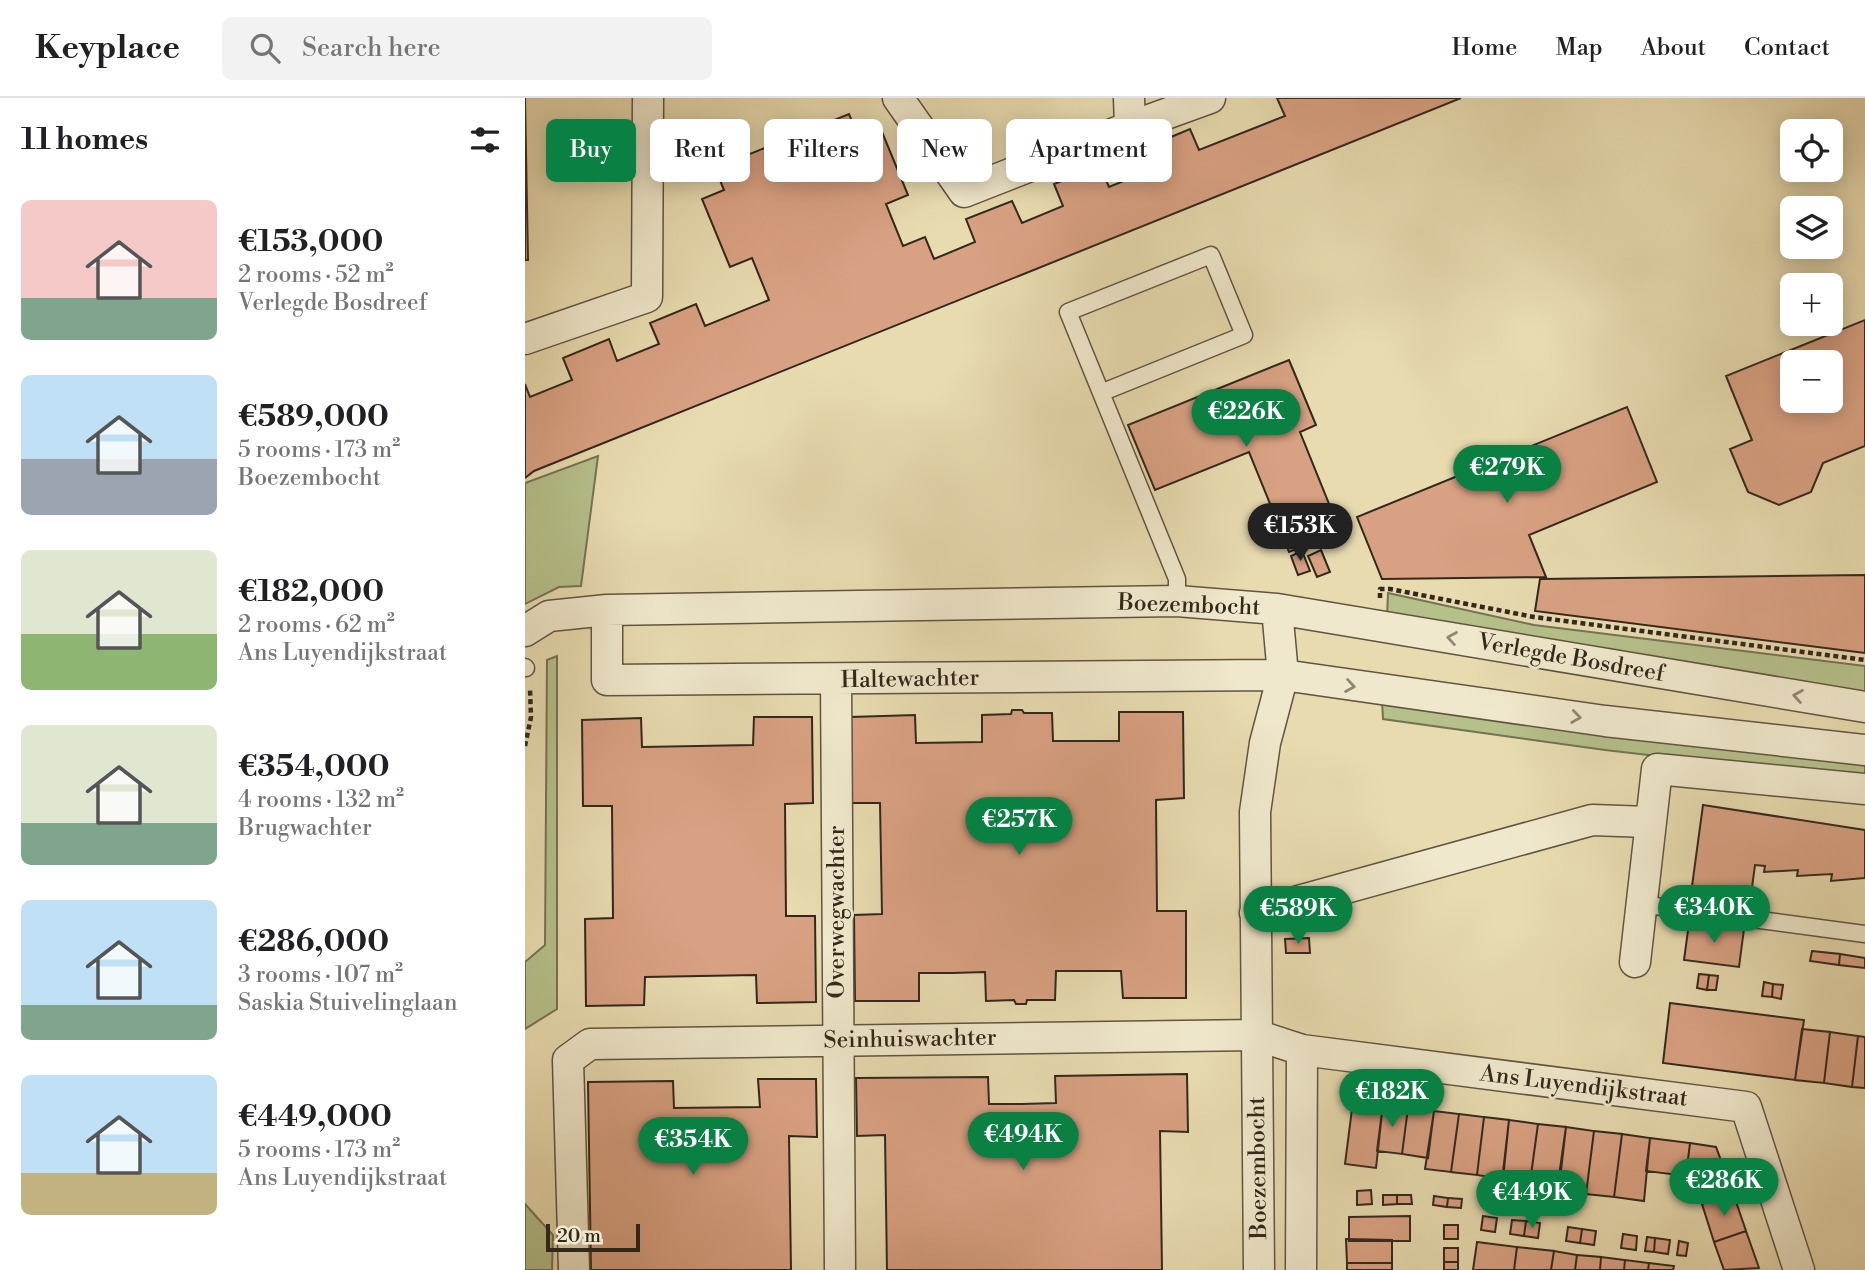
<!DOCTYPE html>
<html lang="en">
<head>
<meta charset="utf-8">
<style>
	body { margin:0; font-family:"Libre Bodoni",serif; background:#f2f2f2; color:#202124; height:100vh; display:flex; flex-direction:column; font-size:26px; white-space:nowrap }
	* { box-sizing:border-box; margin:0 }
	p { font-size:23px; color:#757577 }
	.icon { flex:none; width:38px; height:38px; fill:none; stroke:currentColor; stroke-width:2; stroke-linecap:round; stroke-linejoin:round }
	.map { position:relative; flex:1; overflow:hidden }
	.side { display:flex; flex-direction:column; background:#fff; width:525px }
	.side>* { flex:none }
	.top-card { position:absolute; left:21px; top:21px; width:665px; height:63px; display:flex; gap:14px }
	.buttons { position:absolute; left:1255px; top:21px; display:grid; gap:14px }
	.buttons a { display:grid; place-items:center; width:63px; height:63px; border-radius:10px; background:#fff; box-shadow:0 4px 18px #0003; font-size:35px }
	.scale { position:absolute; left:21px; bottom:18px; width:94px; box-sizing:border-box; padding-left:7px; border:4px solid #32281b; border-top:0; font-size:19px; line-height:24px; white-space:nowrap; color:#32281b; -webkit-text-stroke:5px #f0e8cc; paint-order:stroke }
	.price { position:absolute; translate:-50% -60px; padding:0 16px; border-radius:24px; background:#0b8043; color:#fff; font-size:23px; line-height:46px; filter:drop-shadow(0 2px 4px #0008) }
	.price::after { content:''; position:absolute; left:50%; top:42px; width:21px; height:16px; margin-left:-10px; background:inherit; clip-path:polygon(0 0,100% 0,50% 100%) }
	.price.current { background:#222; color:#fff }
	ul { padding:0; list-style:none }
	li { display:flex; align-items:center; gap:21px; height:175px; padding:0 21px }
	li span { display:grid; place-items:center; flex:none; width:196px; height:140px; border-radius:10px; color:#555 }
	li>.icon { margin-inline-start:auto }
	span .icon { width:84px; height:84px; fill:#fffc; stroke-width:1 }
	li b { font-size:30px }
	h2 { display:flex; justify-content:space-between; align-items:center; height:84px; padding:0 21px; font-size:30px }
	.tag { padding:0 24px; border-radius:10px; background:#fff; box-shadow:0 4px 18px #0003; font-size:24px; line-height:63px }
	.tag.current { background:#0b8043; color:#fff }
	header { display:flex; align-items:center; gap:42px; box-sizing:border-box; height:98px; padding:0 35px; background:#fff; border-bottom:2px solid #e0e0e0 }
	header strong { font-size:33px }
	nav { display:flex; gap:38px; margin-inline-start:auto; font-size:24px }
	.search { width:490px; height:63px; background:#f2f2f2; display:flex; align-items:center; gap:18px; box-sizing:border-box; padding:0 24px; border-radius:10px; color:#757577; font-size:26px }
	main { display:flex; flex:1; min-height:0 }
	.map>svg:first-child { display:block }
</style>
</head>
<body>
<header>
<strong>Keyplace</strong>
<div class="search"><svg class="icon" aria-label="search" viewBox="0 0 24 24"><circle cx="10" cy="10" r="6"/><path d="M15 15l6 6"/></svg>Search here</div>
<nav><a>Home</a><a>Map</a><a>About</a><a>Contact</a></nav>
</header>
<main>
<section class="side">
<h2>11 homes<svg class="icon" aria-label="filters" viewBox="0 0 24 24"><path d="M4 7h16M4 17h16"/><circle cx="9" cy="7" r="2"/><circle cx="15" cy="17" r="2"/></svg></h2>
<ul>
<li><span style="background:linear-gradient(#f6c9c9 70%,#7fa58c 0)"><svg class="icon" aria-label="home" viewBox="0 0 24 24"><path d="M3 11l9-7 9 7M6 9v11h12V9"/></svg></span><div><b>€153,000</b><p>2 rooms · 52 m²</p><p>Verlegde Bosdreef</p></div></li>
<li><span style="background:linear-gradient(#bfe0f5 60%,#9aa5b1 0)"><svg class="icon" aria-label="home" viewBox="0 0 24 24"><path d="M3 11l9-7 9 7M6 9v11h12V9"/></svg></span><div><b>€589,000</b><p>5 rooms · 173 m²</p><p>Boezembocht</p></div></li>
<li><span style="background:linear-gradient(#dfe7d0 60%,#8fb573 0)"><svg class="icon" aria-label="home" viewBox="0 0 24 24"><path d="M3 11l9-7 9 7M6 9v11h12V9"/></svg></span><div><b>€182,000</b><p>2 rooms · 62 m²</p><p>Ans Luyendijkstraat</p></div></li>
<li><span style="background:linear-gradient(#dfe7d0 70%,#7fa58c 0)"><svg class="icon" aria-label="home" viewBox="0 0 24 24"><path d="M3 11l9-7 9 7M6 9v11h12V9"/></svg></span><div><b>€354,000</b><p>4 rooms · 132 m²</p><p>Brugwachter</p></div></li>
<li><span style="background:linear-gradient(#bfe0f5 75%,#7fa58c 0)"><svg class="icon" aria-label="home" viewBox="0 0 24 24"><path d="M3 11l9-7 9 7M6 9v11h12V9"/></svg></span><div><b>€286,000</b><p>3 rooms · 107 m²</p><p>Saskia Stuivelinglaan</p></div></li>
<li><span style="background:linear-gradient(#bfe0f5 70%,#c2b280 0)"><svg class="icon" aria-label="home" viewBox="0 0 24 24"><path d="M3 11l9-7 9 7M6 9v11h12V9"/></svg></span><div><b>€449,000</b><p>5 rooms · 173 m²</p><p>Ans Luyendijkstraat</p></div></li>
</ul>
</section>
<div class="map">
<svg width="1340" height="1172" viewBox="0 0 1340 1172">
	<rect width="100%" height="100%" fill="#e8dbb0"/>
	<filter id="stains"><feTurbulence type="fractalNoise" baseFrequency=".00286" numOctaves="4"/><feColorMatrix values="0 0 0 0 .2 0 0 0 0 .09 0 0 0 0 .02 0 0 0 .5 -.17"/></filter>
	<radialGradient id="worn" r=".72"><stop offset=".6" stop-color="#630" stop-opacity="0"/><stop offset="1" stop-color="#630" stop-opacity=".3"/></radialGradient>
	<path fill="#b6c08b" stroke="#747453" stroke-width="2" d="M73,358l-17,130 -22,1 -34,17v-121z
		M863,495l146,32 331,41v27l-478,-75z
		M32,558v353l-32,20v-67l20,-17 2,-285z
		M857,604l483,57v21l-260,-30 -222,-31z
		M0,1106l28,31 -1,35h-27z"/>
	<path fill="#d9a183" stroke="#32281b" stroke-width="2" fill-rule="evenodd" d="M0,0l3,162h-3z
		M752,0h184l-927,373 -9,7v-94l5,13 42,-17 -9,-22 46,-19 8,22 42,-17 -9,-21 46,-19 9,22 64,-26 -17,-42 -22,9 -28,-68 22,-9 -9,-22 134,-54 9,22 22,-9 28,68 -22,9 17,42 22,-9 9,22 41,-17 -9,-23 46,-18 10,22 41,-17 -9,-22 46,-18 9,21 42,-17 -9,-22 24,-9 24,-10 9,21 86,-34z
		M1340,222v126l-42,17 -12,29 -32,13 -31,-13 -18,-43 22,-9 -26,-64zM1267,264h39v39h-39z
		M764,262l27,65 -16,7 40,99 -51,21 -8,-21 -21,8 -8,-20 21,-8 -24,-59 -94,38 -27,-65z
		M1102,309l30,75 -128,53 17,42 -164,2 -25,-62z
		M796,452l9,22 -13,5 -9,-21z
		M777,453l8,20 -12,4 -7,-19z
		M1340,477v78l-330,-42 5,-32z
		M487,612h10l2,3h28l1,28h66v-29h64l1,86 -28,2 1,111h29v87h-63l-2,-27h-65l-1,29h-28l-1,4h-10l-2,-4 -28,1 -1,-29 -33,1h-33v28h-64l-1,-86 28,-1 -2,-111h-28l-1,-86 64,-2 1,28 66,-1v-27l29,-1z
		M229,619h58l1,86 -28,1 1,112h29l1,86 -59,1 -1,-28 -111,2 -1,28 -58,1 -1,-87 28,-1 -1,-112h-29l-1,-86 59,-2 1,29 111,-2z
		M1178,707l162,25v48l-34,3 1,-7 -35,2 1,-6 -34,2 1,-6 -10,-1 -6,45 -59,-9z
		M1164,825l55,6 -5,38 -55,-7z
		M784,840l1,15h-24l-1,-14z
		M1287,853l28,3 -1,11 -29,-4z
		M1315,856l25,4v10l-26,-3z
		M1174,876l10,1 -2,15 -10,-2z
		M1184,877l9,1 -2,14h-9z
		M1239,884l9,2 -1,13 -10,-1z
		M1248,886l10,1 -2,14 -9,-2z
		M1145,905l134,17 -9,60 -132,-17z
		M1277,931l28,3 -6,51 -29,-3z
		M1305,934l28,4 -6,51 -28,-4z
		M1333,938l7,1v51l-13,-1z
		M662,976l1,58 -28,-1 2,139h-275l-2,-135 -28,1 -1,-58 132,-1 1,27h33l34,-1 -1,-27z
		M233,981h58l1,58 -28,-1 2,134h-200l-3,-188 85,-1 1,27 86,-1z
		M828,1003l30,3 -7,64 -31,-4z
		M858,1006l25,4 -6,46 -25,-3z
		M883,1010l26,3 -6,47 -26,-4z
		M909,1013l25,3 -8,58 -26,-3z
		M934,1016l25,3 -7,58 -26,-3z
		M959,1019l25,3 -6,59 -26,-4z
		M984,1022l29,4 -7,51 -28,-3z
		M1013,1026l28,3 -6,52 -29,-4z
		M1041,1029l28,4 -8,63 -29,-4z
		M1069,1033l28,3 -8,63 -28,-3z
		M1097,1036l28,4 -6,63 -30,-4z
		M1125,1040l40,5 -4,33 -40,-5z
		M1165,1045l26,4 17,46 -31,11 -9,-27 -7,-1z
		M846,1092l1,14 -15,1v-14z
		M1208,1095l13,38 -32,11 -12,-38z
		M858,1097h14v9l-14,1z
		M872,1097h14l1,9h-15z
		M909,1098l14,2 -1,9 -14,-2z
		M923,1100l14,1 -1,9 -14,-1z
		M885,1118v25h-61v-24z
		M958,1118l14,2 -2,14 -14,-2z
		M987,1122l14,1 -2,15 -14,-2z
		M1001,1123l14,2 -2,15 -14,-2z
		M919,1127h14v14h-14z
		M1043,1129l14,2 -2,14 -14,-2z
		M1057,1131l14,2 -2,14 -14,-2z
		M1221,1133l13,37 -35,2 -10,-28z
		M1098,1136l14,2 -1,14 -15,-2z
		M1122,1139l8,1 -1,14 -9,-1z
		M1130,1140l15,2 -2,14 -14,-2z
		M821,1141l46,1v23h-45z
		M1154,1143l9,2 -2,13 -9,-1z
		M952,1144l40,5 -3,23h-41z
		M992,1149l37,4 -3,19h-37z
		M919,1150h14v14h-14z
		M1029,1153l23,4 -2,15h-24z
		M1052,1157l24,2 -1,13h-25z
		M1076,1159l24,3 -1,10h-24z
		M1100,1162l24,3 -1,7h-24z
		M919,1164h14v8h-14z
		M822,1165h45v7h-45z
		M1124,1165l25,3 -1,4h-25z"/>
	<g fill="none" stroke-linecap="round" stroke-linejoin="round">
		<defs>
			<path id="lane" d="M578,294l141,-57 -33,-80 -143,57 109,267v22
				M0,569l1,1
				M1115,806l225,30"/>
			<path id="street" d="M373,0l66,94 166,-65 -1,-29
				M605,29l80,-29
				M0,241l122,-42 1,-199
				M752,511l588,98
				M82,512v70l676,-5 322,46 260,29
				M0,533l24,-15 58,-6 570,-9 100,8 6,66 -18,68 -10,69 4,458
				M311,582l4,590
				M730,815l337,-93 57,2
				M1110,864l22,-193 208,20
				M49,1172l-6,-210 22,-16 666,-9 46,15 444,57 53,163
				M776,1172l1,-220"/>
		</defs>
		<use href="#lane" stroke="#605540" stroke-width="19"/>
		<use href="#street" stroke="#605540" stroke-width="33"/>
		<path stroke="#32281b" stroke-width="4.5" stroke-dasharray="5 3.5" stroke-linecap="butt" d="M855,500v-9h10l144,28 331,43
			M0,648l6,-29 -1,-28"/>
		<use href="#lane" stroke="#f0e8cc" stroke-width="16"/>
		<use href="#street" stroke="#f0e8cc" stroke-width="30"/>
	</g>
	<defs><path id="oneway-chevron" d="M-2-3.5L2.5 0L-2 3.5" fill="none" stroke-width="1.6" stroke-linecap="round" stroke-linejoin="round" transform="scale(1.75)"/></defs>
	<g stroke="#918874">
		<use href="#oneway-chevron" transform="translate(927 540) rotate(-170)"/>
		<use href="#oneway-chevron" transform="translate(825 588) rotate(9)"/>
		<use href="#oneway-chevron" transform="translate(1273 598) rotate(-171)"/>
		<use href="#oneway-chevron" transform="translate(1051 619) rotate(8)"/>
	</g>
	<g text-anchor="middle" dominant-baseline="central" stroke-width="6" stroke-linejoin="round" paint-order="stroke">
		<g font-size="23" fill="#32281b" stroke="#f0e8cc">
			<text transform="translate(664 507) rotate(2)">Boezembocht</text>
			<text transform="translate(1046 560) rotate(10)">Verlegde Bosdreef</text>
			<text transform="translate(385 581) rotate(-1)">Haltewachter</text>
			<text transform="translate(312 814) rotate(-90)">Overwegwachter</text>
			<text transform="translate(385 941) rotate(-1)">Seinhuiswachter</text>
			<text transform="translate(1059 988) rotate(7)">Ans Luyendijkstraat</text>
			<text transform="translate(733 1070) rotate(-91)">Boezembocht</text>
		</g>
	</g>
	<rect width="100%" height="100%" filter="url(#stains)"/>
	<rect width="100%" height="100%" fill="url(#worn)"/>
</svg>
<div class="buttons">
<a><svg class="icon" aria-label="locate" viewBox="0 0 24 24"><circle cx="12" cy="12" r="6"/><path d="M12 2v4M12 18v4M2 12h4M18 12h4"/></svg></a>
<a><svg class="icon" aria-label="layers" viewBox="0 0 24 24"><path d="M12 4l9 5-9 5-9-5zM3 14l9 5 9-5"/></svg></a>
<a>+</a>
<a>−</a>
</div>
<div class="scale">20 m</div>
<b class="price" style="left:721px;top:351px">€226K</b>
<b class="price" style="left:982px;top:407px">€279K</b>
<b class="price current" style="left:775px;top:465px">€153K</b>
<b class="price" style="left:494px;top:759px">€257K</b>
<b class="price" style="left:1189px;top:847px">€340K</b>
<b class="price" style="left:773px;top:848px">€589K</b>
<b class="price" style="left:867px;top:1031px">€182K</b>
<b class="price" style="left:498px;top:1074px">€494K</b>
<b class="price" style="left:168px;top:1079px">€354K</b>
<b class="price" style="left:1199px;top:1120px">€286K</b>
<b class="price" style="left:1007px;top:1132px">€449K</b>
<div class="top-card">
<a class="tag current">Buy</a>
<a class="tag">Rent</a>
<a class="tag">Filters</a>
<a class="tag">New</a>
<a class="tag">Apartment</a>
</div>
</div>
</main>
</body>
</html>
